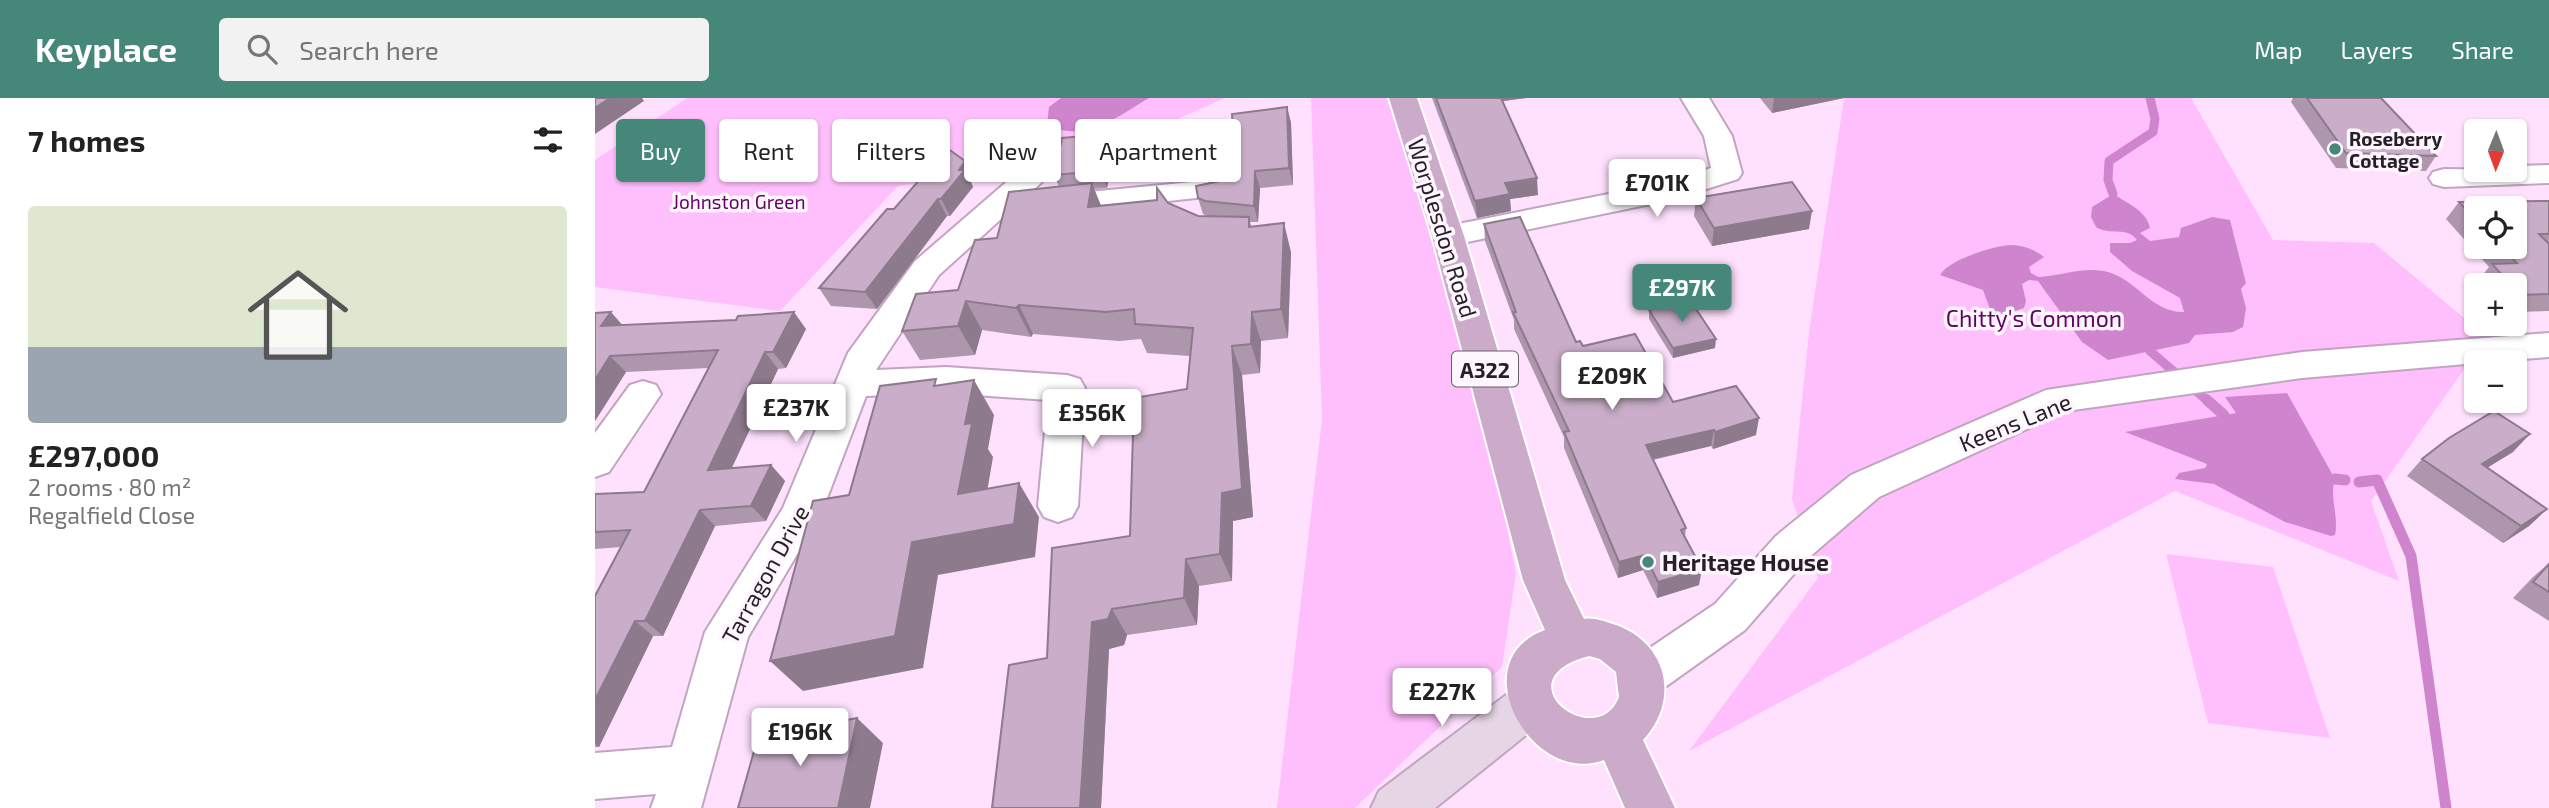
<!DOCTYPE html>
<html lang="en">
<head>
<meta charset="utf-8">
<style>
	body { margin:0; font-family:"Exo 2",sans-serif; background:#f2f2f2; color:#222; height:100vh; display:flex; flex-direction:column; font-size:26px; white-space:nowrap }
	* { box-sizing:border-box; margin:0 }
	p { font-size:23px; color:#767676 }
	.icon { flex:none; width:38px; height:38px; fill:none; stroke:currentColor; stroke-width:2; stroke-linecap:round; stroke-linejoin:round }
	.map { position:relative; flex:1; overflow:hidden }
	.drawer { display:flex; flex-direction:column; background:#fff; width:595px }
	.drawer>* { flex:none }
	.top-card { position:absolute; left:21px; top:21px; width:665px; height:63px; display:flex; gap:14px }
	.needle { width:46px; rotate:181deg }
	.tools { position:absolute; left:1869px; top:21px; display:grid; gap:14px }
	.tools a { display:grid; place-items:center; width:63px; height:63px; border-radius:7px; background:#fff; box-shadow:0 2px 5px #0004; font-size:35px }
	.price { position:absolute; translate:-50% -60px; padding:0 16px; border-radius:7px; background:#fff; color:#222; font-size:23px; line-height:46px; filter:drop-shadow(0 2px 4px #0008) }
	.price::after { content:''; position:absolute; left:50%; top:42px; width:21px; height:16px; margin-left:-10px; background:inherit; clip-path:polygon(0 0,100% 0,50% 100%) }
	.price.current { background:#458778; color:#fff }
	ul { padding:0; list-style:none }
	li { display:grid; align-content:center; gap:14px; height:371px; padding:0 28px }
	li+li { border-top:2px solid #e0e0e0 }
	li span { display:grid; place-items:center; height:217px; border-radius:7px; color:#555 }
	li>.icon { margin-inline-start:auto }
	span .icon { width:126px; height:126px; fill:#fffc; stroke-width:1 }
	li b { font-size:30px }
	h2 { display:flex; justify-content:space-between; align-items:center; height:84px; padding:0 28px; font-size:30px }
	.tag { padding:0 24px; border-radius:7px; background:#fff; box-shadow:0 2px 5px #0004; font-size:24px; line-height:63px }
	.tag.current { background:#458778; color:#fff }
	header { display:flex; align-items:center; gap:42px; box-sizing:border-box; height:98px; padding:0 35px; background:#458778; color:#fff }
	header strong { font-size:33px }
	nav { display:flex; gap:38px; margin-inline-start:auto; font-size:24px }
	.search { width:490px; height:63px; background:#f2f2f2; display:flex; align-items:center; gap:18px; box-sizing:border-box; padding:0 24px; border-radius:7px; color:#767676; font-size:26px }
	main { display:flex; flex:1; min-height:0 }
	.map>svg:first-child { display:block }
</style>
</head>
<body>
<header>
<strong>Keyplace</strong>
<div class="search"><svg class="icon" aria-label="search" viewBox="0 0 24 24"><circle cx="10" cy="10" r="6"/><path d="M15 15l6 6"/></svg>Search here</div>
<nav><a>Map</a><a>Layers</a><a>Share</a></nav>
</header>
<main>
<section class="drawer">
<h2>7 homes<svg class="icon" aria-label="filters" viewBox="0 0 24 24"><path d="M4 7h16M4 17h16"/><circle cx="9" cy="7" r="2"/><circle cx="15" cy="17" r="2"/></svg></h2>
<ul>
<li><span style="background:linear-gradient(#dfe7d0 65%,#9aa5b1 0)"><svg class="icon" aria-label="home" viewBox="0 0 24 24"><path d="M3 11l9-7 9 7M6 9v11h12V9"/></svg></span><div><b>£297,000</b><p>2 rooms · 80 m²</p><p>Regalfield Close</p></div></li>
</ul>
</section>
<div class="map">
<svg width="1954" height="710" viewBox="0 0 1954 710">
	<rect width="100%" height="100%" fill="#ffe1fe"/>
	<path fill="#ffbffd" d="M92,0h538l-95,42 -101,13 -10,18 -121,15 -118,125 -185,-24v-127z
		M716,0h81l84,277 40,198 -14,94 -147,141h-78l45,-389z
		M1249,0h347l82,142 101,3 113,94 -116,164 28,80 -224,-90 -486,260 129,-173 -26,-79 17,-167z
		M1571,456l107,13 57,171 -122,-15z"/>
	<path fill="#cf85cd" d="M466,0h88c-36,21 -62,45 -102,27l2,-18z
		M1518,96c14,9 34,17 37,34l-10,5 10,8 29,-4 2,-9 31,-11 18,3 16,63 -5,6 5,19 -3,19 -10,5 -38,3 -6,8 -81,17 -26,-18 -44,-61 -9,-1 -7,4 4,17 -2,7 -26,9 -7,-5 -8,-22 -43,-15c8,-15 55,-30 72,-30 10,0 24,5 32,12l-15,10 2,6 7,4c24,-1 45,-11 70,-5 29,8 44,41 76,40l-4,-14 -48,-27 -22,-19v-9h20l7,-3c-10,-14 -28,-4 -41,-13l-5,-10 1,-10z
		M1692,295l48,86c-6,17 4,37 0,56l-4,1 -46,-14 -71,-38 -39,-5 4,-6 26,-5 2,-4 -82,-32 111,-19 -11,-16z"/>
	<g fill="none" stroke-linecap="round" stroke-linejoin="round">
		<path stroke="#cf85cd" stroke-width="9" d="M1518,96l-5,-14 1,-19 44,-29 2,-13 -5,-21
			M1555,253l59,51"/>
		<path stroke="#cf85cd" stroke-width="11" d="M1612,302l17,15
			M1740,381l10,1
			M1764,384l18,-2 34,76 35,252"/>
		<defs>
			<path id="street" d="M1086,0h28l23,38 10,37 -4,6 -63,20 -227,47 -11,-3 -5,-7 5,-7 11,-3 221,-44 42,-14 -7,-32z
				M449,39l10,3 5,6 -17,36 -103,93 -63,95 70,-3 121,8 13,4 5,9 -7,118 -6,11 -14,5 -14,-5 -6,-11 10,-106 -102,-7 -80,3 -45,118 -73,123 -47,171h-50l5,-14 -61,5v-46l77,-6 33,-115 78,-124 65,-155 67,-92 103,-89 16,-32z
				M1954,67v18l-105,4 -11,-3 -4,-6 4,-6 11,-3 71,1v-4z
				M618,82l11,3 4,6 -4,6 -177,19 -11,-2 -4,-7 4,-7 11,-2z
				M1954,235v24l-247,21 -236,33 -187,86 -73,63 -61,70 -87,62 -16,6 -16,-6 -7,-14 7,-14 89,-60 61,-68 75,-61 195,-85 256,-38z
				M48,283l13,4 5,9 -52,78 -14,5v-44l35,-48z"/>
			<path id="secondary" d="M935,585l16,6 7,15 -7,15 -111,89h-64l8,-17 135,-102z"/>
			<path id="primary" d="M794,0h28l47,138 101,344 19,39c11,-2 22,3 32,6 52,19 64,75 27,115l32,68h-50l-21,-48c-73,27 -143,-100 -59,-130l-22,-50 -91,-344zM994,558l11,3 16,13 3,25c-22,57 -121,-17 -30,-41z"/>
		</defs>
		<use href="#street" stroke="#c1a5c0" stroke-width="4"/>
		<use href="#secondary" stroke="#c1a5c0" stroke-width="4"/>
		<use href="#primary" stroke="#fff" stroke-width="4"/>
		<use href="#street" fill="#fff" fill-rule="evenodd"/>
		<use href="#secondary" fill="#e5d5e5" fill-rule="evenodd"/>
		<use href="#primary" fill="#cbaaca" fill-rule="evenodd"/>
	</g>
	<path fill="#ae96ad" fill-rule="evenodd" d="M837,0h94l-24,3 36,94 -28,4 1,12 -34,7z
		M1165,0h84l-72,15z
		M1698,0h88l55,58 -10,15 -90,-3 -45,-66z
		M692,9l4,16 2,62 -33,3 -2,34h-8l2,5 39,25 -3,86 -27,3 -1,32 -18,2 11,142 -20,4 -1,60 -33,5 -2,39 -70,10 -3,10 -15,4 -8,159h-109l55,-150 83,-122 57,-147 3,-33 -43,-3 -6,-14 -22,2 -86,-7 -2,3 -49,-7 -7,25 -55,5 -18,-29 56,-41 39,-52 62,-51 -5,-12 59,-24 -6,37 -13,1 7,16 67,-2 30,13h9l-4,-2 -5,-16 23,-19 -7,-2 -45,5 -5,-17 69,-36z
		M379,81l-3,3 2,5 -23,29h-3l-70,93 -46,-3 -12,-18 75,-79z
		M1101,100l113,31 -97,17 -18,-30z
		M1954,103v110l-34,1v-27h-34l-4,-3 12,-15 -43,-48 13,-17zM1881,110l39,39h-39z
		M889,126l92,118 97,60 83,33 -43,14 -2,-3 -58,14 33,68 -1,9 14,48 -42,13 -14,-28 -25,8 -54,-130v-11l-50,-108v-9l-29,-79z
		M1054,212l66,38 -42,10 -24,-39z
		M0,215l27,12 184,4 -20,39 -8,1 -46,99 39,-3 14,16 -19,40 -51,5 -52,110h-10l-54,111h-4v-151l26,-49 -26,2v-55l49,-2 65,-124 -83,4 -31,49z
		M1918,354l-26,16 60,41 -18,17 -26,17 -96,-67 15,-17z
		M1954,465v58l-36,-23 20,-21z"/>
	<path fill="#8d7a8d" d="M15,0h32l2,3 -49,33v-26z
		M901,0h30l-30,4z
		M1179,0h70l-72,15z
		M692,9l4,16 2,62 -4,-17z
		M512,36l6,17 -6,37 -6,-17z
		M370,63l9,18 -3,3 2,5 -23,29 -9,-17z
		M660,73l5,17 -2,34 -4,-16z
		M942,80l1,17 -28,4 1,12 -34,7 -2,-17 30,-18z
		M497,85l11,29 -15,-5z
		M343,101l9,17 -70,93 -12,-17z
		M1217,113l-3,18 -97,17 2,-18z
		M689,125l7,29 -3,86 -7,-29z
		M371,203l16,29 -7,25 -17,-29z
		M424,207l14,29 -2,3 -15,-29z
		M16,214l14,16 -24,-2z
		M199,214l12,17 -20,39 -13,-16z
		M657,214l9,29 -1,32 -9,-29z
		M1121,241l-1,9 -42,10v-10z
		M637,248l10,29 11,142 -20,4 -1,60 -12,-27 2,-61z
		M170,254l13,17 -55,117 -15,-16z
		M15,258l16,16 -31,49v-41z
		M379,282l20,35 -6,34 5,8 -12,70 -23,-33 7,-70z
		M1164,320l-3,17 -43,14 2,-17z
		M1119,332l-3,16 -66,15 1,-16z
		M1935,336l-17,18 -48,29 17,-17z
		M176,367l14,16 -19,40 -15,-15z
		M424,385l20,34 -4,40 -97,18 -15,93 -120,23 -33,-30 142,-119z
		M1952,411l-18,17 -26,17 18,-17z
		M105,412l15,16 -52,110 -18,-15z
		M1050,457l-2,15 -25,8 1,-16z
		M591,461l13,27 -2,39 -13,-27z
		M1107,471l-3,16 -42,13 1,-16z
		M517,511l15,26 -3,10 -15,4 -8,159h-21l12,-186z
		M40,523l18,15 -54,111 -4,-3v-44z
		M262,620l26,25 -13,65h-32z"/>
	<path fill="#caaec9" stroke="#8d7a8d" stroke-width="2" d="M0,0h15l-15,10z
		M841,0h65l36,80 -32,5 5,11 -35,7z
		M1712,0h74l55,58 -90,-3z
		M692,9l2,61 -34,3 -1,35 -49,-5 -7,-3 -2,-12 24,-5 5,-10 -5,-7 -11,-3 -45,4 1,-28 68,-8 -1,-15z
		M512,36l-6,37 -47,4 8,-37z
		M352,50l18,13 -6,9h6l-24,29h-3l-73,93 -46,-4 68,-79h7z
		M1197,84l20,29 -98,17 -18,-30z
		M497,85l-4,24 69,-7v-12l11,15 30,13 51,1v10l35,-4 -3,86 -29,3 -1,32 -19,2 10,143 -20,4 -2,61 -34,5 -2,39 -72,11 -4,10 -16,3 -12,186h-88l17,-143 38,-7 5,-110 78,-12 4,-138 53,-9 6,-61 -58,-4 -1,-15 -28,3 -87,-7 -3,3 -50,-7 -8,25 -56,5 14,-37 42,-4 17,-50 22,-2 12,-46z
		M1954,103v33h-10l10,10v50l-29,1 -5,-6v-4h-4l-19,-21 25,-1 -16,-16h14v-39h-39v12l-17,-18z
		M925,119l56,125 4,-1 3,5 52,-12 38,68 63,-16 23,32 -44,14 -1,-2 -68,15 40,83 -5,2 21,39 -44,13 -13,-27 -26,7 -55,-130 5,-1 -56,-119h3l-32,-88z
		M1095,202l26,39 -43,9 -24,-38z
		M16,214l-10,14 135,-6 2,-4 56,-4 -21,40h-8l-57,118 63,-5 -20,41 -51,4 -55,111h-10l-40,79v-104l35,-66 -35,2v-38l49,-2 74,-142 -108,6 -15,24v-67z
		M341,281l-2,7 40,-6 -9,44 7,-1 -14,71 61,-11 -5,41 -102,18 -17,94 -125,25 43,-160 36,-6 31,-109z
		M1899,313l36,23 -48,30 65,45 -26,17 -99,-67 27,-21z
		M1954,466v28l-16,-10z
		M262,620l-19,90h-100l20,-71z"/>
	<g fill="#458778" stroke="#fdf7fd" stroke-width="2.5">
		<circle cx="1740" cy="51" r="7"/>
		<circle cx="1053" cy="464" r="7"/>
	</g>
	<g text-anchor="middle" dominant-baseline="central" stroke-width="7" stroke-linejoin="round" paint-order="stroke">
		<g font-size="19" font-weight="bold" fill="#281e28" stroke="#fdf7fd" text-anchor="start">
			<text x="1754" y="40">Roseberry<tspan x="1754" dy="22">Cottage</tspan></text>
		</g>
		<g font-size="19" fill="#620264" stroke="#fdf7fd">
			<text x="144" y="103">Johnston Green</text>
		</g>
		<rect fill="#fdf7fd" stroke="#685f68" stroke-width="2" x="857" y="253.5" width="66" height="35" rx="5"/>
		<g font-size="21" font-weight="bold" fill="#281e28">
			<text x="890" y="271">A322</text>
		</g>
		<g font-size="23" fill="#281e28" stroke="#fdf7fd">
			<text transform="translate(848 130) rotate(73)">Worplesdon Road</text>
			<text transform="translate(1420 324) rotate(-22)">Keens Lane</text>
			<text transform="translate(170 476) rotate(-61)">Tarragon Drive</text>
		</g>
		<g font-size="23" fill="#620264" stroke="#fdf7fd">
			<text x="1439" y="220">Chitty's Common</text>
		</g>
		<g font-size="23" font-weight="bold" fill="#281e28" stroke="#fdf7fd" text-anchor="start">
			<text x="1067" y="464">Heritage House</text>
		</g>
	</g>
</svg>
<div class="tools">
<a><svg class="needle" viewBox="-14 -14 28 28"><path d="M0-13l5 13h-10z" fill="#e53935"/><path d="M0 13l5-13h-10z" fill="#767676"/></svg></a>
<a><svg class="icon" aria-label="locate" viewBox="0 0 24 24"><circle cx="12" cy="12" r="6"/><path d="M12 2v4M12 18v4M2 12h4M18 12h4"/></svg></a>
<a>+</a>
<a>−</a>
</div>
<b class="price" style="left:1062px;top:121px">£701K</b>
<b class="price current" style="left:1087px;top:226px">£297K</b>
<b class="price" style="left:1017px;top:314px">£209K</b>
<b class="price" style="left:201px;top:346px">£237K</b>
<b class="price" style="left:497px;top:351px">£356K</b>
<b class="price" style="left:847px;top:630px">£227K</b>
<b class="price" style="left:205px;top:670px">£196K</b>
<div class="top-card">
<a class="tag current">Buy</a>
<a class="tag">Rent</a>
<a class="tag">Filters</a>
<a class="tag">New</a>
<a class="tag">Apartment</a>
</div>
</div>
</main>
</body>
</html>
